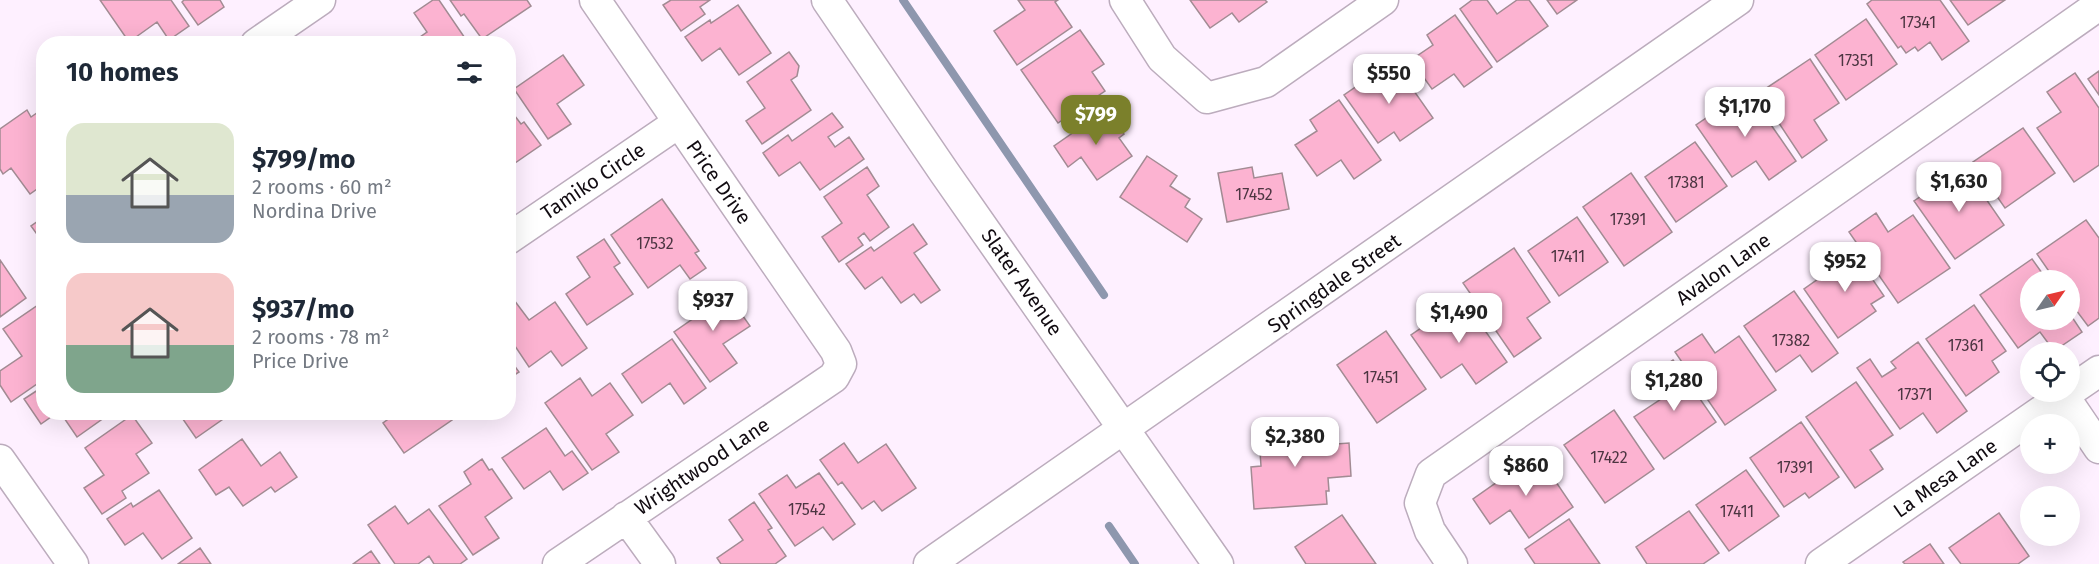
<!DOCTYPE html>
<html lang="en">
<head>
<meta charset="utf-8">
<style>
	body { margin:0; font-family:"Fira Sans",sans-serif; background:#f2f2f3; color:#1f2937; height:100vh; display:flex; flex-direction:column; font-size:22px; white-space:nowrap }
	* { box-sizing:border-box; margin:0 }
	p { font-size:20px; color:#747a83 }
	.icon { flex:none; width:33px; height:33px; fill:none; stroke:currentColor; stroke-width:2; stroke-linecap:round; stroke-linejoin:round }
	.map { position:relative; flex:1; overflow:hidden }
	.side { position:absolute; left:36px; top:36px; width:480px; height:384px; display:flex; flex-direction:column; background:#fff; border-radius:24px; box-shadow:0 6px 24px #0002 }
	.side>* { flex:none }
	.needle { width:39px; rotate:56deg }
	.buttons { position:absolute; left:2020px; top:270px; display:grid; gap:12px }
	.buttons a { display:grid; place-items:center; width:60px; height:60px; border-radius:50%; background:#fff; box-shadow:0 6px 24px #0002; font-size:30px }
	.price { position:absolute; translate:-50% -51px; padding:0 14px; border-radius:12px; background:#fff; color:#222; font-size:20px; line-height:39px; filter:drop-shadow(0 2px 3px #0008) }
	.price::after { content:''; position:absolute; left:50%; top:36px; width:18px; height:14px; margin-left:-9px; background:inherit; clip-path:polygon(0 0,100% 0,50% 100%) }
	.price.current { background:#7b802b; color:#fff }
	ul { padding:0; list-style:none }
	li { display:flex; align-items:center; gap:18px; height:150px; padding:0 30px }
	li span { display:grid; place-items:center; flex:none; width:168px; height:120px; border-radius:18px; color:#555 }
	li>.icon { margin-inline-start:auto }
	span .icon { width:72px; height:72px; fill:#fffc; stroke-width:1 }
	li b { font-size:26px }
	h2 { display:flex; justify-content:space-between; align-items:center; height:72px; padding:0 30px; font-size:26px }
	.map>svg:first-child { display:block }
</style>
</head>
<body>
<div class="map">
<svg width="2099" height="564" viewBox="0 0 2099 564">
	<rect width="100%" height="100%" fill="#fef0ff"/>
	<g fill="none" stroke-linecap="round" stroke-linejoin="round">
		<path stroke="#8e97ae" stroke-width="8" d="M903,0l201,295
			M1109,526l26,38"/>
	</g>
	<path fill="#fcb3d1" stroke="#a28b93" stroke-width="1.5" d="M100,0h71l18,26 -20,14 -12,-18 -28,20z
		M184,0h36l4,7 -26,18 -16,-23z
		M433,0h6l30,44h-59l17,-12 -13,-19z
		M450,0h77l4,6 -49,33 -18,-25 -3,2z
		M671,0h39l-10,7 5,7 -24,17 -18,-26z
		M1018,0h40l-3,2 17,25 -55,38 -23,-34 31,-21z
		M1190,0h75l2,2 -28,20 -7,-9 -22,15z
		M1472,0h15l10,14 20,-14h12l19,26 -51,36 -37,-53z
		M1547,0h30l-20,14z
		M1872,0h68l29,41 -27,19 -12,-18 -12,9 -3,-4 -9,6 -5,-7 -3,2 -31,-44z
		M1950,0h55l-37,25z
		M738,5l33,48 -32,22 -19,-27 -18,13 -17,-24 25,-17 1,3z
		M1455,15l37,52 -28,20 -10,-13 -22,15 -21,-29 22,-15 -6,-10z
		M1866,19l31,45 -51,36 -31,-45z
		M1080,30l24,34 -12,8 13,19 -47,32 -37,-53z
		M789,52l10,14 -2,10 -6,4 20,30 -49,34 -16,-23 19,-13 -18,-26z
		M563,55l21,30 -27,19 14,20 -23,15 -34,-50z
		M1810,59l29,44 -25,17 13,20 -25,18 -43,-65z
		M1393,61l40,57 -33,23 -6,-9 -16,11 -34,-48z
		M2099,71v24l-11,-16z
		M2075,73l24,35v57l-25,17 -37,-54 24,-16 -14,-20z
		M1747,90l49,71 -27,19 -13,-19 -24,16 -36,-52z
		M1339,100l42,60 -27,19 -13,-19 -24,16 -22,-31 22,-14 -7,-11z
		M508,107l13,17 3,-2 17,23 -26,18 -7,-10z
		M44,108v38l-2,2 2,2v34l-14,10 -19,-26 -8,6 -3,-5v-40l27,-19 4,7z
		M1107,109l17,25 -5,4 13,18 -35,24 -16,-23 -13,10 -14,-21z
		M832,113l11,14 -15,10 7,10 14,-10 15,22 -44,31 -20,-28 -21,14 -16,-23 25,-18 4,6z
		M2023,128l32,45 -50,35 -32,-46z
		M1695,142l32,44 -51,36 -31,-45z
		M1147,156l30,20 -7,10 20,13 -5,8 17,12 -15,23 -67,-45z
		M867,167l12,19 -12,9 22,32 -19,14 -6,-8 -6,5 5,7 -24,17 -17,-25 20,-14 -18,-26z
		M1252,167l2,11 28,-5 7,36 -62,13 -9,-49z
		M1964,167l40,58 -49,34 -41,-58z
		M1631,173l41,59 -48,34 -41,-59z
		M662,199l37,52 -4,2 11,15 -16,11 -10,-14 -32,23 -37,-53z
		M1876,213l12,19 25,-17 37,53 -52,35 -49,-71z
		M44,217v27l-13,-18z
		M1577,217l31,45 -49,34 -31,-45z
		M2086,220l13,18v80l-11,8 -18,-24v-22h-15l-18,-26z
		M913,224l14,20 -13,9 26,37 -19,13 -7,-9 -13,9 -19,-26 -17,12 -19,-25 25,-17 3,4z
		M604,239l16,24 -6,4 19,27 -46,31 -21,-31 24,-17 -13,-20z
		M1514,248l36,54 -23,16 14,20 -27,19 -51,-74z
		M1851,248l33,48 -13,8 5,7 -38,27 -34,-49 21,-15 -4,-5z
		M2032,259l15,21h-16v40h39v-6l12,18 -28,19 -14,-19 -22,16 -38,-53z
		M0,260l26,38 -26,19z
		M719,282l31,44 -27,18 14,19 -27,19 -36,-50 27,-19 -9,-12z
		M1794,291l44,62 -26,19 -12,-17 -24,17 -32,-46z
		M1463,299l44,63 -31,22 -14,-20 -21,14 -30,-43z
		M514,300l15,20 26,-18 32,46 -25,18 -11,-15 -22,16 -18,-27 -3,2v-38z
		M44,301v78l-33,23 -11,-17v-14l22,-15 -19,-27z
		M1974,305l32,46 -14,10 7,11 -33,24 -40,-57z
		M1386,331l40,58 -49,34 -40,-58z
		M1702,334l13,19 24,-17 37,54 -51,35 -50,-73z
		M672,339l34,49 -22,16 -14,-21 -28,20 -20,-29z
		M1918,342l49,69 -30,22 -14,-20 -23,16 -43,-61 13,-9 12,18 14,-9 -5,-6z
		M508,357l11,15 -11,7z
		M1673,360l43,62 -52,37 -30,-42 27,-18 -14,-21z
		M580,378l12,18 18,-13 23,32 -27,19 13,18 -27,18 -47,-67z
		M1856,382l37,53 -23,15 13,19 -28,19 -49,-71z
		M44,386v26h14l-17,12 -17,-25z
		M1614,410l40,59 -49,34 -41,-58z
		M60,412h46l2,3 -31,22z
		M178,412h45l3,5 -30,21z
		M398,412h49l5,8 -48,33 -21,-30z
		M132,415l20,28 -16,11 13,19 -27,18 4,7 -24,16 -18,-26 20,-13 -19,-27z
		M1296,421l1,11 10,-1 2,15 40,-3 2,33 -23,2 1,13h-3l1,13 -73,5 -3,-42 10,-1 -3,-43z
		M1801,422l38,55 -30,21 -4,-5 -21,14 -34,-49z
		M546,428l19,28 7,-5 16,22 -25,17 -13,-19 -26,18 -22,-31z
		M242,439l19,27 19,-14 17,25 -22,15 -4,-5 -28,19 -14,-19 -13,8 -17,-25z
		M844,443l14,20 28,-19 30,44 -34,23 -8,-10 -12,8 -20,-27 -4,3 -18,-25z
		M1537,454l36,53 -44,31 -19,-28 -20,14 -17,-25z
		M482,459l7,11 3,-1 20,29 -27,19 14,21 -26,17 -34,-49 32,-22 -7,-12z
		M1746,470l33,46 -50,35 -33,-46z
		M819,473l36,51 -22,16 -10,-13 -28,19 -36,-52 28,-19 9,13z
		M159,490l33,48 -30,21 -19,-26 -18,12 -18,-26 24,-16 2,4z
		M754,502l18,26 -4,2 18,26 -11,8h-54l-4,-6 26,-18 -14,-20z
		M395,506l13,18 21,-15 38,50 -7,5h-26l-5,-8 -11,8h-23l-27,-39z
		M1689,511l30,42 -16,11h-56l-11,-17z
		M1999,513l30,43 -11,8h-57l-12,-16z
		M1342,515l34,49h-70l-11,-17z
		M1569,519l31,45h-65l-10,-15z
		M1930,544l14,20h-39l-2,-2z
		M200,548l11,16h-33z
		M371,551l9,13h-27z"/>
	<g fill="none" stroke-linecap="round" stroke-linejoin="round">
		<defs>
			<path id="minor" d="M827,0l117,172 274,392
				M1125,0l37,58 45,40 59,-16 117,-82
				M256,44l64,-44
				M508,239l170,-116
				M2070,391l29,-20
				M2063,395l36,53
				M0,460l73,104
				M626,517l34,47
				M558,564l276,-187 7,-13 -5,-13 -241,-351
				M929,564l809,-564
				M1452,564l-22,-33 -10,-28 11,-29 668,-469
				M1821,564l248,-172"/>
		</defs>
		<use href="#minor" stroke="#bcacbd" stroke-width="33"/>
		<use href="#minor" stroke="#fff" stroke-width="30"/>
	</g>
	<g text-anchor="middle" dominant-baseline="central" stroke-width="6" stroke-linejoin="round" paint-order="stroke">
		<g font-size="16" fill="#4c3541">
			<text x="1918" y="22">17341</text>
			<text x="1856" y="60">17351</text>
			<text x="1686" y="182">17381</text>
			<text x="1254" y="194">17452</text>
			<text x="1628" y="219">17391</text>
			<text x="655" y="243">17532</text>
			<text x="1568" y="256">17411</text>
			<text x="1791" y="340">17382</text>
			<text x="1966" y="345">17361</text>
			<text x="1381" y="377">17451</text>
			<text x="1915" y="394">17371</text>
			<text x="1609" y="457">17422</text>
			<text x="1795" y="467">17391</text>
			<text x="807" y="509">17542</text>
			<text x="1737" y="511">17411</text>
		</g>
		<g font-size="20" fill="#110b11" stroke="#fff">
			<text transform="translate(593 181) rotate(-34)">Tamiko Circle</text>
			<text transform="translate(719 182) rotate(55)">Price Drive</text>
			<text transform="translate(1723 269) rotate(-35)">Avalon Lane</text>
			<text transform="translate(1022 282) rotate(55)">Slater Avenue</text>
			<text transform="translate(1334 283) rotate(-35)">Springdale Street</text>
			<text transform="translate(702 466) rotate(-34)">Wrightwood Lane</text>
			<text transform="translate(1945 478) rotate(-35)">La Mesa Lane</text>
		</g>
	</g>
</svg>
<div class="buttons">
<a><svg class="needle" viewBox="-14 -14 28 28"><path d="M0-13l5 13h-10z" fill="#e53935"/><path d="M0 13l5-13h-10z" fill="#747a83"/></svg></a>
<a><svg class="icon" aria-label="locate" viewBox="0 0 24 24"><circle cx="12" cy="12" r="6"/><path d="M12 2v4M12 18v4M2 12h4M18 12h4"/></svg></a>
<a>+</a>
<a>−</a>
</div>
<b class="price" style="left:1389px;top:105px">$550</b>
<b class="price" style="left:1745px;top:138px">$1,170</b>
<b class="price current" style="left:1096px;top:146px">$799</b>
<b class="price" style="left:1959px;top:213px">$1,630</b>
<b class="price" style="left:1845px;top:293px">$952</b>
<b class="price" style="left:713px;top:332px">$937</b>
<b class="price" style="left:1459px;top:344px">$1,490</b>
<b class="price" style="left:1674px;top:412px">$1,280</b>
<b class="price" style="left:1295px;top:468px">$2,380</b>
<b class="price" style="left:1526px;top:497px">$860</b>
<section class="side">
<h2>10 homes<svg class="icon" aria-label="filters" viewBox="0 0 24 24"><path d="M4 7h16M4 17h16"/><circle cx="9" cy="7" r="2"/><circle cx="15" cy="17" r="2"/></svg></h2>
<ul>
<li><span style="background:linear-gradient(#dfe7d0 60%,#9aa5b1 0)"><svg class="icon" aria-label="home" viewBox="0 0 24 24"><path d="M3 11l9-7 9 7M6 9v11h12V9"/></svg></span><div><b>$799/mo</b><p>2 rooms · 60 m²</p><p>Nordina Drive</p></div></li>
<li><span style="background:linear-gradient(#f6c9c9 60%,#7fa58c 0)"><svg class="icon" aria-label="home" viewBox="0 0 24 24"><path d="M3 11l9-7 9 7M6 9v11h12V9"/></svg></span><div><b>$937/mo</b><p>2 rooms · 78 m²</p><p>Price Drive</p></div></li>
</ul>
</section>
</div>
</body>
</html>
